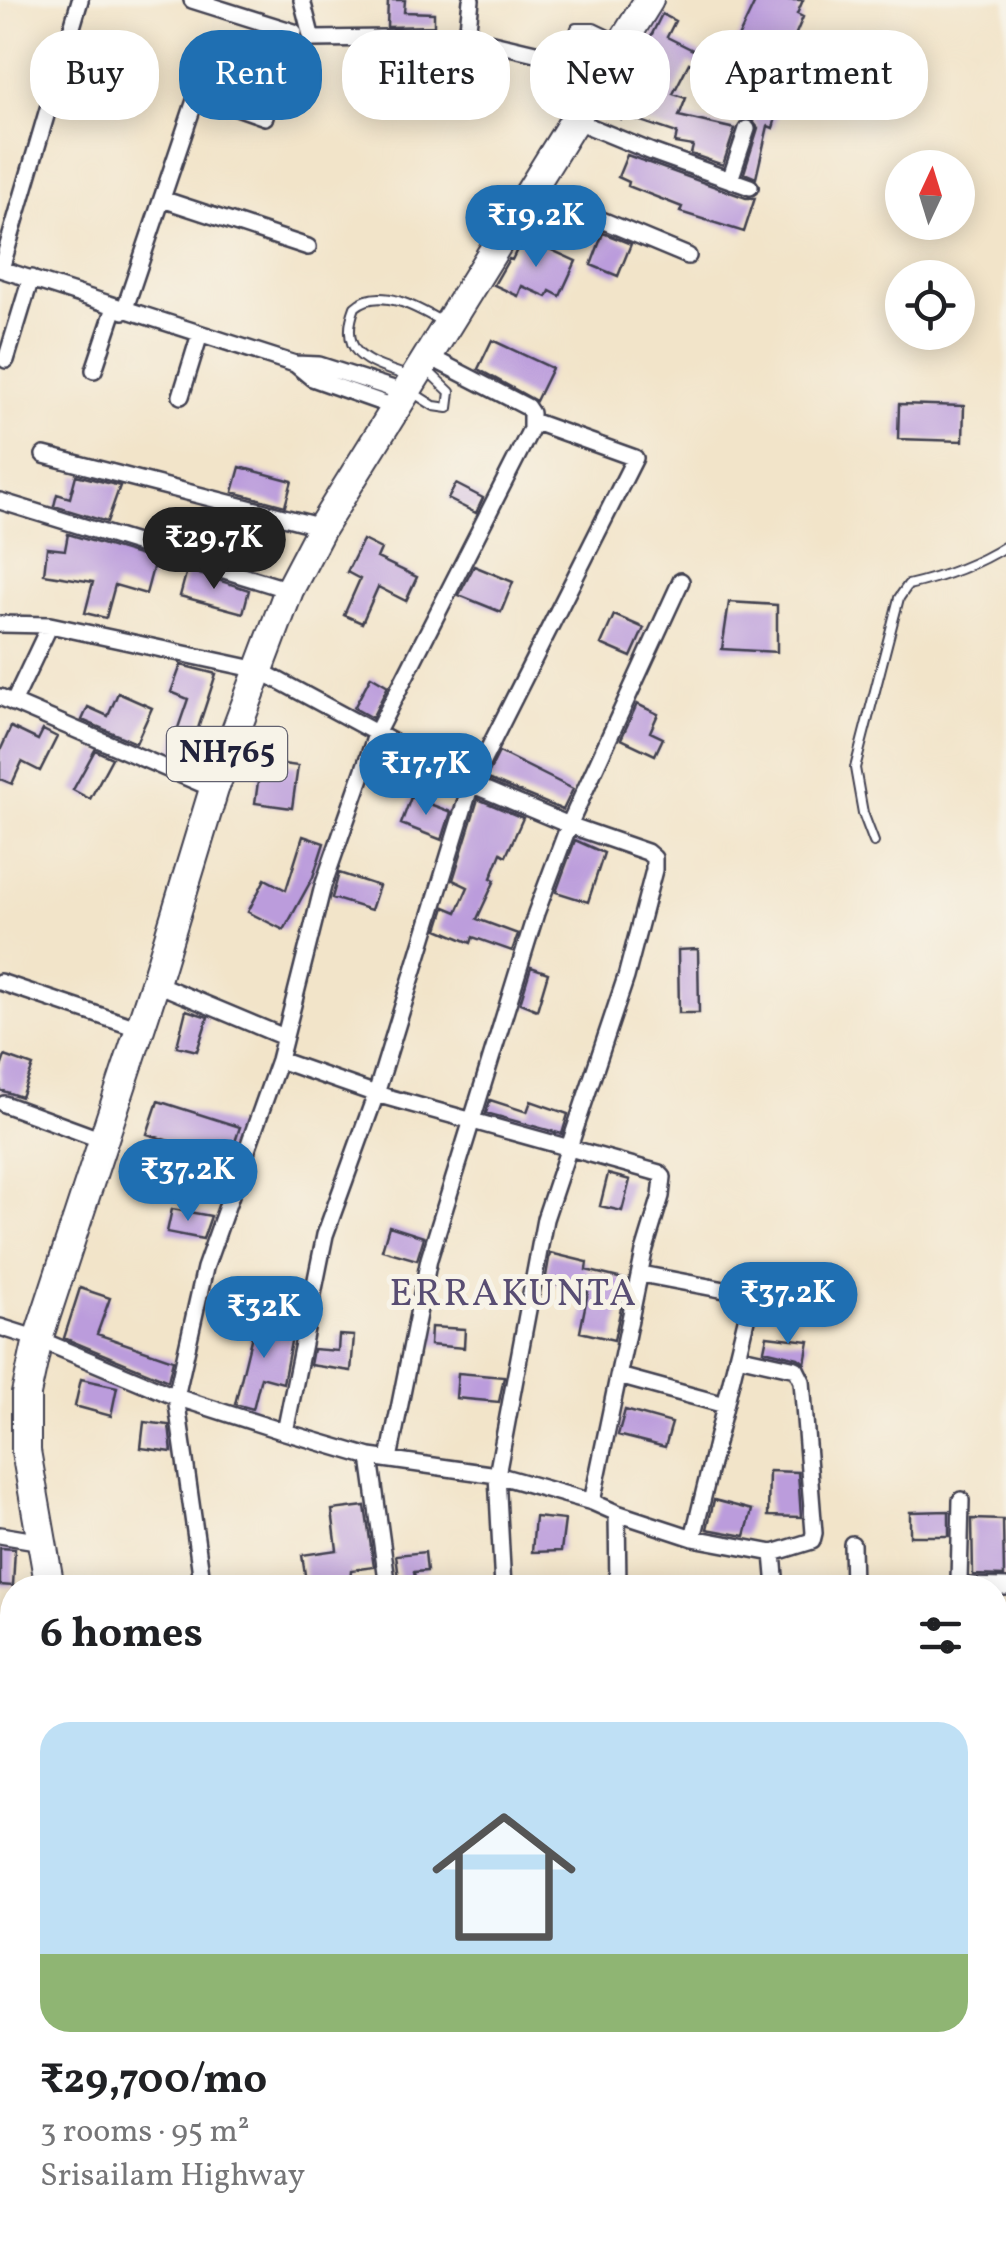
<!DOCTYPE html>
<html lang="en">
<head>
<meta charset="utf-8">
<style>
	body { margin:0; font-family:Vollkorn,serif; background:#f6f6f6; color:#202124; height:100vh; display:flex; flex-direction:column; font-size:38px; white-space:nowrap }
	* { box-sizing:border-box; margin:0 }
	p { font-size:32px; color:#757577 }
	.icon { flex:none; width:55px; height:55px; fill:none; stroke:currentColor; stroke-width:2; stroke-linecap:round; stroke-linejoin:round }
	.map { position:relative; flex:1; overflow:hidden }
	.panel { position:absolute; left:0px; top:1575px; width:1008px; height:672px; display:flex; flex-direction:column; background:#fff; border-radius:40px 40px 0 0; box-shadow:0 5px 25px #0003 }
	.panel>* { flex:none }
	.top-card { position:absolute; left:30px; top:30px; width:948px; height:90px; display:flex; gap:20px }
	.needle { width:65px; rotate:4deg }
	.buttons { position:absolute; left:885px; top:150px; display:grid; gap:20px }
	.buttons a { display:grid; place-items:center; width:90px; height:90px; border-radius:50%; background:#fff; box-shadow:0 5px 25px #0003; font-size:50px }
	.price { position:absolute; translate:-50% -85px; padding:0 22px; border-radius:35px; background:#1f6fb2; color:#fff; font-size:32px; line-height:65px; filter:drop-shadow(0 2px 5px #0008) }
	.price::after { content:''; position:absolute; left:50%; top:60px; width:30px; height:22px; margin-left:-15px; background:inherit; clip-path:polygon(0 0,100% 0,50% 100%) }
	.price.on { background:#222; color:#fff }
	ul { padding:0; list-style:none }
	li { display:grid; align-content:center; gap:20px; height:530px; padding:0 40px }
	li span { display:grid; place-items:center; height:310px; border-radius:30px; color:#555 }
	li>.icon { margin-inline-start:auto }
	span .icon { width:180px; height:180px; fill:#fffc; stroke-width:1 }
	li b { font-size:42px }
	h2 { display:flex; justify-content:space-between; align-items:center; height:120px; padding:0 40px; font-size:42px }
	.tag { padding:0 35px; border-radius:40px; background:#fff; box-shadow:0 5px 25px #0003; font-size:35px; line-height:90px }
	.tag.on { background:#1f6fb2; color:#fff }
	.map>svg:first-child { display:block }
</style>
</head>
<body>
<div class="map">
<svg width="1006" height="2247" viewBox="0 0 1006 2247">
	<rect width="100%" height="100%" fill="#f7f3e8"/>
	<filter id="ink" filterUnits="userSpaceOnUse"><feTurbulence type="fractalNoise" baseFrequency=".01" numOctaves="2"/><feDisplacementMap in="SourceGraphic" scale="20" xChannelSelector="R" yChannelSelector="G"/><feConvolveMatrix kernelMatrix="1 2 1 2 8 2 1 2 1" color-interpolation-filters="sRGB"/></filter>
	<filter id="wash" filterUnits="userSpaceOnUse"><feTurbulence type="fractalNoise" baseFrequency=".0048" numOctaves="4" result="noise"/><feDisplacementMap in="SourceGraphic" scale="40" xChannelSelector="R" yChannelSelector="G"/><feGaussianBlur stdDeviation="2.25" result="paint"/><feColorMatrix in="noise" values="0 0 0 0 0 0 0 0 0 0 0 0 0 0 0 0 0 1.4 0 .05"/><feComposite in="paint" operator="in"/></filter>
	<g filter="url(#wash)">
		<rect width="100%" height="100%" fill="#f2e4c9"/>
		<g id="blocks">
			<path fill="#bb9cdc" d="M388,0h17l-1,12 30,1v13l-47,1z
				M756,0h47l-6,14 6,3 -22,52 -12,-5 -14,29 -66,-30 -16,31 13,4 -7,18 56,13 -12,36 -32,-11 2,-8 -18,-3 2,-10 -54,-18 -2,4 -15,-9 36,-56 20,-40 13,7 -8,16 44,22 4,-8 14,6z
				M748,99l31,8 -6,21 -5,-2 -12,52 -12,-5 14,-45 -7,-9h-8z
				M627,155l119,43h9l-11,34 -64,-20 2,-5 -54,-21 1,-4 -11,-5z
				M603,233l28,11 -13,32 -27,-11z
				M523,237l53,24 -16,35 -10,-5 -3,6 -25,-11 -4,10 -24,-11 15,-26 3,1z
				M492,340l60,28 -16,33 -58,-32z
				M899,404l65,2 -1,35 -65,-2z
				M240,467l52,14 -7,25 -52,-14z
				M76,475l44,11 -13,36 -53,-16 3,-12 13,4z
				M456,484l27,14 -7,15 -28,-14z
				M68,534l87,26 -9,34 -31,-9 -9,33 -21,-5 8,-31 -49,-8 3,-26 18,2z
				M363,540l18,9 -4,9 40,19 -11,24 -28,-14 -16,36 -18,-8 16,-36 -13,-7z
				M474,566l39,16 -12,30 -42,-17z
				M187,570l62,20 -6,23 -63,-17z
				M729,602l48,3v47l-55,-3z
				M614,615l30,13 -13,29 -30,-13z
				M181,665l35,9 -30,91 -18,-8 20,-58 -17,-7z
				M371,676l17,10 -16,32 -18,-10z
				M118,693l34,15 -16,35 -54,-23 6,-13 20,9z
				M637,704l21,10 -8,18 13,6 -8,17 -34,-16z
				M11,727l27,13 5,-10 14,7 -17,34 -18,-9 -10,22 -12,-5v-28z
				M95,750l17,8 -22,41 -17,-9z
				M499,752l74,37 -10,21 -77,-32z
				M261,761l37,5 -6,42 -37,-5z
				M411,797l40,15 -9,28 -41,-16z
				M478,799l45,19 -17,38 -5,-3 -10,25 4,2 -18,39 41,15 -6,17 -39,-14 -2,6 -33,-14 7,-22 12,5 11,-25 -15,-7z
				M303,836l21,7 -11,34 -29,53 -36,-18 17,-33 21,11z
				M575,840l29,13 -16,49 -32,-10z
				M339,873l40,13 -8,24 -39,-12z
				M698,949l1,64h-20l-1,-63z
				M531,967l17,6 -11,37 -17,-7z
				M186,1010l22,7 -11,34 -20,-5z
				M5,1056l28,10 -12,31 -21,-7v-20z
				M490,1100l37,12 4,-11 37,13 -6,20 -76,-21z
				M158,1101l82,26 -11,33 -82,-26z
				M139,1170l36,8 -4,18 -36,-8z
				M608,1174l22,6 -8,31 -22,-5z
				M172,1209l39,7 -8,23 -36,-7z
				M389,1226l35,11 -7,23 -35,-10z
				M550,1253l37,9 -1,8 41,10 -13,60 -34,-8 8,-40 -43,-10z
				M80,1288l30,10 -13,36 76,26 -5,21 -104,-43z
				M255,1323l38,8 -10,52 -22,-6 -8,32 -18,-5z
				M431,1327l34,2 -1,19 -34,-3z
				M339,1335l15,1 -3,35 -41,-6 3,-16 25,2z
				M767,1336l42,5 -4,22 -7,-5 -34,-8z
				M458,1373l46,4 -5,25 -43,-4z
				M81,1379l36,8 -6,29 -36,-10z
				M625,1410l47,13 -7,24 -47,-12z
				M144,1422l25,3 3,27 -31,-4z
				M769,1471l29,1 3,45 -33,-1z
				M714,1500l38,10 -7,26 -38,-7z
				M365,1506l9,61 -23,3 -2,18h-42l-5,-33 35,-5 -5,-40z
				M949,1511v25h-39v-24z
				M535,1517l30,3 -4,31 -29,1z
				M972,1519l31,1 1,56 -31,-1z
				M0,1548l15,1 -2,37 -13,-1z
				M425,1552l2,19 -13,1 2,13 -16,1 -4,-31z"/>
		</g>
	</g>
	<g filter="url(#ink)">
		<use href="#blocks" fill-opacity="0" stroke="#413f50" stroke-width="2.5"/>
		<g fill="none" stroke-linecap="round" stroke-linejoin="round">
			<defs>
				<path id="lane" d="M590,60l-13,-7 -7,-9 6,-16h18l23,11
					M411,377c-39,-13 -75,-20 -56,-70 25,-22 65,2 89,16
					M412,392l22,14 14,2 2,-16 -24,-23
					M874,842l-11,-29 -8,-45 44,-170 9,-13c35,-8 68,-20 98,-39"/>
				<path id="street" d="M192,0l102,32
					M302,0l10,39 155,-2 140,33
					M467,37l4,-37
					M197,93l68,24
					M574,120l78,32 98,35
					M730,180l17,-51
					M532,191l156,65
					M162,199l146,48
					M0,269l295,95 24,1 87,28
					M1,269l79,-269
					M124,311l89,-264
					M6,360l25,-82
					M295,364l17,14 85,30
					M94,370l21,-63
					M181,396l19,-62
					M44,455l278,72
					M0,501l289,89
					M0,624l50,1 209,45 212,114 98,41 78,27 7,6v12l-28,107 -81,242 -48,256 6,113
					M0,697l214,92
					M13,703l37,-78
					M0,982l140,47
					M155,983l129,54
					M279,1060l97,34 283,79 4,4 -2,19 -17,56 -52,250
					M4,1104l98,36
					M641,1274l105,20 5,5 -58,239
					M0,1327l38,12 138,58 109,35 85,25 127,18 95,27 25,11 76,25 80,15 3,35
					M737,1356l59,13 6,12 12,152 -2,8 -39,12
					M619,1376l106,29
					M285,1432l40,-197 51,-141 95,-310 164,-326 -103,-37
					M370,1457l18,131
					M389,1459l40,-200 107,-346 33,-88 112,-244
					M961,1500l-2,81 8,5 39,1
					M617,1513l1,75
					M0,1535l42,7
					M852,1544l1,44
					M203,1588l-27,-191 29,-129 74,-208 44,-174 54,-154 154,-303v-16l-4,-6 -99,-51
					M0,1641l12,1
					M0,1690h12
					M995,1787l11,-3
					M0,1834l12,-9
					M995,1974h11
					M0,2052l5,10 7,4
					M995,2151l11,-1
					M0,2164l4,-6 8,-2
					M0,2191l11,56
					M89,2235l1,12
					M676,2247v-12
					M782,2247l1,-12
					M878,2247v-12
					M975,2247l1,-12"/>
				<path id="secondary" d="M995,1641h11"/>
				<path id="highway" d="M50,1588l-24,-137v-57l12,-55 117,-356 59,-194 75,-199 33,-63 327,-527
					M280,2235l2,12
					M303,2235l2,12"/>
			</defs>
			<use href="#lane" stroke="#413f50" stroke-width="12"/>
			<use href="#street" stroke="#413f50" stroke-width="20"/>
			<use href="#secondary" stroke="#413f50" stroke-width="28"/>
			<use href="#highway" stroke="#413f50" stroke-width="32"/>
			<use href="#lane" stroke="#fff" stroke-width="8"/>
			<use href="#street" stroke="#fff" stroke-width="15"/>
			<use href="#secondary" stroke="#fff" stroke-width="22"/>
			<use href="#highway" stroke="#fff" stroke-width="28"/>
		</g>
	</g>
	<g text-anchor="middle" dominant-baseline="central" stroke-width="10" stroke-linejoin="round" paint-order="stroke">
		<rect fill="#f7f3e8" stroke="#62616f" stroke-width="2.5" x="167" y="727" width="120" height="54" rx="8"/>
		<g font-size="32" font-weight="bold" fill="#22223b">
			<text x="227" y="754">NH765</text>
		</g>
		<g font-size="38" letter-spacing="2.5" fill="#584d73" stroke="#f7f3e8">
			<text x="514" y="1295">ERRAKUNTA</text>
		</g>
	</g>
</svg>
<div class="buttons">
<a><svg class="needle" viewBox="-14 -14 28 28"><path d="M0-13l5 13h-10z" fill="#e53935"/><path d="M0 13l5-13h-10z" fill="#757577"/></svg></a>
<a><svg class="icon" aria-label="locate" viewBox="0 0 24 24"><circle cx="12" cy="12" r="6"/><path d="M12 2v4M12 18v4M2 12h4M18 12h4"/></svg></a>
</div>
<b class="price" style="left:536px;top:270px">₹19.2K</b>
<b class="price on" style="left:214px;top:592px">₹29.7K</b>
<b class="price" style="left:426px;top:818px">₹17.7K</b>
<b class="price" style="left:188px;top:1224px">₹37.2K</b>
<b class="price" style="left:788px;top:1347px">₹37.2K</b>
<b class="price" style="left:264px;top:1361px">₹32K</b>
<div class="top-card">
<a class="tag">Buy</a>
<a class="tag on">Rent</a>
<a class="tag">Filters</a>
<a class="tag">New</a>
<a class="tag">Apartment</a>
</div>
<section class="panel">
<h2>6 homes<svg class="icon" aria-label="filters" viewBox="0 0 24 24"><path d="M4 7h16M4 17h16"/><circle cx="9" cy="7" r="2"/><circle cx="15" cy="17" r="2"/></svg></h2>
<ul>
<li><span style="background:linear-gradient(#bfe0f5 75%,#8fb573 0)"><svg class="icon" aria-label="home" viewBox="0 0 24 24"><path d="M3 11l9-7 9 7M6 9v11h12V9"/></svg></span><div><b>₹29,700/mo</b><p>3 rooms · 95 m²</p><p>Srisailam Highway</p></div></li>
</ul>
</section>
</div>
</body>
</html>
